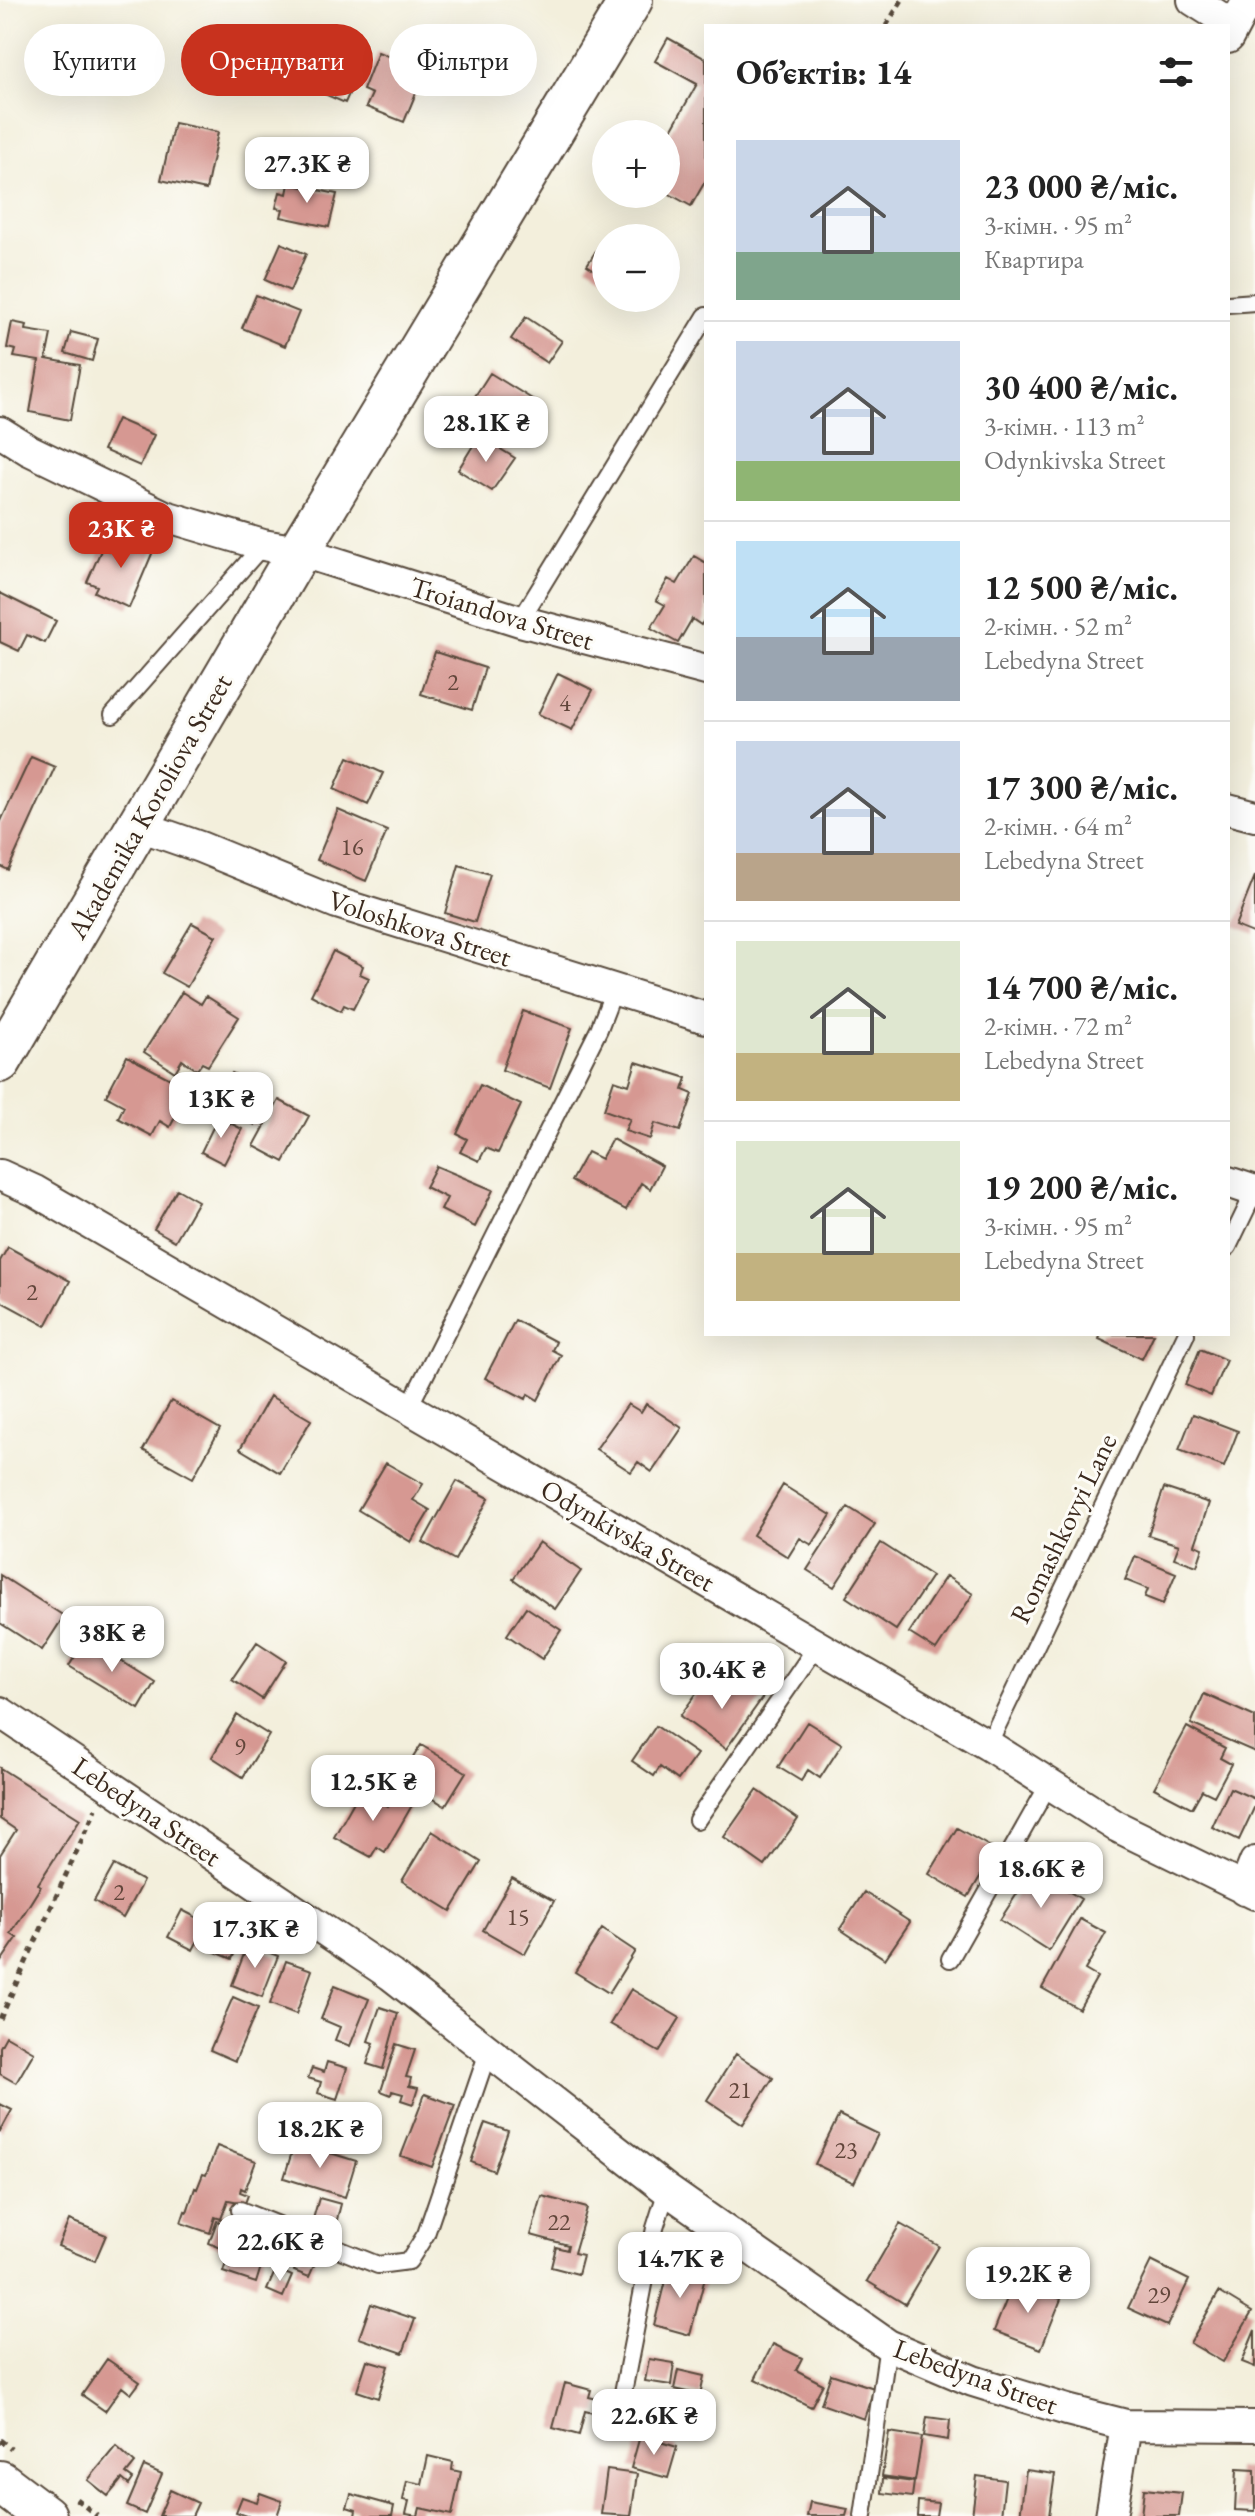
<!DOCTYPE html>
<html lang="uk">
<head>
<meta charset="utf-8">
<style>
	body { margin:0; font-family:"EB Garamond",serif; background:#f6f6f6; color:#222; height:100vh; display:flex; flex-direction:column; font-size:30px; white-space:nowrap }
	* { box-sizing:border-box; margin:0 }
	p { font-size:26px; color:#767676 }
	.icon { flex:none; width:44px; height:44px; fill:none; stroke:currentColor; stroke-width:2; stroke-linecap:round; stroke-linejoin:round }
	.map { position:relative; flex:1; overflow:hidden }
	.sheet { position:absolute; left:704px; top:24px; width:526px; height:1312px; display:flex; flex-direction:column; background:#fff; border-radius:0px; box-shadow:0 8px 32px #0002 }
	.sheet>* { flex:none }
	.banner { position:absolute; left:24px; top:24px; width:560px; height:72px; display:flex; gap:16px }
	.buttons { position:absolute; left:592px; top:120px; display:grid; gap:16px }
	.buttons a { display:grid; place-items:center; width:88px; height:88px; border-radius:50%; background:#fff; box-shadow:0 8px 32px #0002; font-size:40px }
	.price { position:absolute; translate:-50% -68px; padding:0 18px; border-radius:16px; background:#fff; color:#222; font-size:26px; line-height:52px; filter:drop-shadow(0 2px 4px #0008) }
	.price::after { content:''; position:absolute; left:50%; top:48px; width:24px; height:18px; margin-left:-12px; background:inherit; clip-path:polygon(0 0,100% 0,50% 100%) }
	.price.current { background:#c8321e; color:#fff }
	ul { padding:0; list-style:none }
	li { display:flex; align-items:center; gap:24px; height:200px; padding:0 32px }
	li+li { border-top:2px solid #e0e0e0 }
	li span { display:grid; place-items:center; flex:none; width:224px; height:160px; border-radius:0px; color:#555 }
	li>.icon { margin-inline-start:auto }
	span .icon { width:96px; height:96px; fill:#fffc; stroke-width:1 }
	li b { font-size:34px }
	h2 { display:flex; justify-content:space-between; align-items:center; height:96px; padding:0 32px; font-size:34px }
	.pill { padding:0 28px; border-radius:36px; background:#fff; box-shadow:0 8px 32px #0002; font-size:28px; line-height:72px }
	.pill.current { background:#c8321e; color:#fff }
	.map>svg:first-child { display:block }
</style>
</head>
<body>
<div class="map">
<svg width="1255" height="2516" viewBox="0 0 1255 2516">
	<rect width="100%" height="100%" fill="#fdfcf7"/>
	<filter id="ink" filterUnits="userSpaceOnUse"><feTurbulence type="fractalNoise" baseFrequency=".0125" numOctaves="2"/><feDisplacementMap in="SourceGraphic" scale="16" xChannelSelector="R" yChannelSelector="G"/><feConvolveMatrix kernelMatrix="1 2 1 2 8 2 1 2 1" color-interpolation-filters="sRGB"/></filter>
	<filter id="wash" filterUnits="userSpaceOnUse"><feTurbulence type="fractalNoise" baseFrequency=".006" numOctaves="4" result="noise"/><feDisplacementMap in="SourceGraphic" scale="32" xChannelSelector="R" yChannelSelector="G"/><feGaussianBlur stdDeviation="1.8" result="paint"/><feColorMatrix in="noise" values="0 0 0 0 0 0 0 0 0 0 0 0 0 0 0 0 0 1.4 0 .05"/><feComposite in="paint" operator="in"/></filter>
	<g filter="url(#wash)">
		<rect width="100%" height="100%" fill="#f3efdc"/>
		<g id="blocks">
			<path fill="#d69892" d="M668,38l38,21v121l-15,26 -25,-14v-53l31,-55 -42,-23z
				M378,52l47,19 -21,51 -38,-15 6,-13 -9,-4z
				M330,56l30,13 -15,34 -30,-13z
				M174,123l44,9 -12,58 -45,-10z
				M289,184l48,10 -8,33 -48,-10 2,-8 -7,-1 4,-16 7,2z
				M281,243l25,11 -16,37 -25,-11z
				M599,246l7,5v26l-19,-12z
				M256,295l43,17 -14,34 -43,-18z
				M526,317l36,24 -15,22 -36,-24z
				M12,322l15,3 -1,5 25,4 -5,25 34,6 -10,55 -40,-8 9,-51 -25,-4 2,-7 -9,-2z
				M71,332l27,7 -6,22 -27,-8z
				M490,373l47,29 -20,31 -47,-29z
				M117,419l37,16 -14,31 -37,-16z
				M479,436l36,22 -23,33 -34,-21z
				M119,534l35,15 -25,59 -35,-16 3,-6 -10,-4 15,-34 10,4z
				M694,556l12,7v54l-5,8 -9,-6 -14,24 -27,-15 14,-23 -9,-5 12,-21 9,5z
				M0,593l56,28 -11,22 -18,-8 -8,16 -19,-9z
				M435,652l50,16 -13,42 -51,-16z
				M558,673l35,17 -21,40 -34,-16z
				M31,757l24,10 -47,103 -8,-4v-43z
				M348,757l35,16 -15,32 -34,-16z
				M338,810l49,21 -21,50 -49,-21z
				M459,865l31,9 -15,48 -30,-9z
				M1255,876v58l-20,-8z
				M192,923l24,13 -29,51 -25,-14z
				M333,951l30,15 -3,8 9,4 -16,31 -9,-4 -3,6 -30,-16z
				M182,992l19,12 5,-8 33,21 -31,49 -6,-3 -5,7 -15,-10 -7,12 -31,-20z
				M523,1011l49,17 -22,60 -48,-18z
				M127,1056l53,28 -6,11 10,5 -14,27 -10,-6 -8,15 -34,-18 6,-12 -18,-10z
				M636,1062l51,16 -4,12 10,4 -13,37 -25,-8 -5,16 -25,-8 5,-12 -26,-9 10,-30 15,5z
				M232,1073l40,20 -17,32 -40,-20z
				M480,1085l41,20 -23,48 -12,-5 -7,13 -19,-9 7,-13 -10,-5z
				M279,1100l30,16 -25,46 -30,-16z
				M218,1117l24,12 -18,35 -23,-12z
				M612,1139l50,27 -12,23 -9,-6 -15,27 -55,-29 16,-29 14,7z
				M436,1166l57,24 -18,37 -34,-17 6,-12 -22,-11z
				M177,1189l21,12 -23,40 -21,-12z
				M8,1247l62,34 -24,45 -46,-25v-40z
				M515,1320l41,22 -4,8 9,5 -23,45 -10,-6 -2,5 -41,-21z
				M1101,1334h53l-12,25 -43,-20z
				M1200,1349l26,11 -15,36 -26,-11z
				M270,1396l41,24 -31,53 -40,-24z
				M171,1401l49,28 -27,49 -50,-28z
				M628,1404l13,8 5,-8 36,24 -30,44 -14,-10 -7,10 -35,-23z
				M1193,1414l45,17 -14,36 -45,-17z
				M386,1463l37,21 -10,16 17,10 -19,32 -53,-32z
				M457,1481l32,17 -34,62 -32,-18z
				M783,1485l48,30 -19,30 -12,-7 -12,19 -35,-22z
				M1164,1488l45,15 -14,42 8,3 -6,18 -23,-8 5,-13 -31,-10z
				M848,1507l27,17 -41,63 -27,-17z
				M539,1542l42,29 -26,38 -42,-30z
				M881,1543l51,33 -36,54 -50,-33z
				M1135,1556l41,17 -13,31 -18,-7 3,-8 -23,-9z
				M0,1575l64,41 -22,34 -42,-27z
				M946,1576l27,18 -37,56 -27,-17z
				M526,1607l35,23 -19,29 -35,-24z
				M86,1639l69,43 -16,27 -70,-43z
				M257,1642l29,19 -24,38 -30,-20z
				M735,1677l28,20 -37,52 -46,-33 25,-34 17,12z
				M1204,1694l51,23v35l-64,-28z
				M237,1715l32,20 -26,42 -31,-20z
				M807,1722l35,22 -22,34 -12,-8 -7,11 -23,-14z
				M656,1726l41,28 -19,26 -18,-13 -6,9 -22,-15z
				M1187,1727l38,21 -5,10 11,6 -17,32 -12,-6 -10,18 -38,-20z
				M421,1745l45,27 -21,34 -45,-28z
				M0,1768l80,51 -42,65 3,2 -30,48 6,4 -17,25v-108l16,-25 -16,-11z
				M1230,1788l25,11v7l-16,34 -27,-13z
				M757,1790l41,29 -33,47 -41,-29z
				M360,1791l28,15 8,-14 18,10 -29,50 -8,-5 -6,10 -37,-20z
				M957,1828l39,22 -28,47 -39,-23z
				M432,1831l49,31 -30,49 -49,-30z
				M114,1865l29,16 -20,37 -29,-17z
				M1033,1869l48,30 -32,52 -49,-31z
				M512,1878l42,23 -29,53 -42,-24z
				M864,1892l46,30 -25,37 -45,-30z
				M182,1910l25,13 -14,27 -25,-13z
				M231,1913l18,8 -17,38 -19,-8z
				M1080,1919l26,14 -21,37 12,7 -18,32 -37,-21z
				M602,1929l33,22 -26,42 -34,-21z
				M248,1944l30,12 -16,41 -30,-12z
				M286,1961l26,9 -16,44 -26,-10z
				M335,1985l34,14 -19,47 -15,-6 5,-13 -19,-8z
				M631,1989l49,29 -21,34 -49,-28z
				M233,1997l25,11 -23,53 -25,-11z
				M380,2007l18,6 -15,56 -16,-5 7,-21 -6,-2z
				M6,2036l28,16 -18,31 -16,-9v-27z
				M396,2044l19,6 -9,27 5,1 -2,8 9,2 -5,16 -12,-4 2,-6 -11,-3 -1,4 -10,-4z
				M736,2054l37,24 -30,46 -36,-24z
				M327,2062l20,6 -10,31 -19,-6 3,-11 -13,-4 4,-10 12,4z
				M425,2094l30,11 -23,62 -31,-11z
				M0,2104l12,6 -12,22z
				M839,2115l39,19 -24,49 -39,-19z
				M485,2123l23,8 -14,40 -23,-9z
				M295,2142l61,19 -11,36 -61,-19z
				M217,2146l39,15 -11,29 -4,-2 -1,4 8,3 -3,8 -17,-3 -7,19 -6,-2 -5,16 -29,-10 4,-12 2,1 8,-24 2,1 6,-15 3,1z
				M542,2196l45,12 -13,45 9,2 -5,19 -27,-7 5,-20 11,3 1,-5 -37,-10z
				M319,2198l22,6 -9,35 -23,-6z
				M69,2220l37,15 -11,26 -37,-15z
				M217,2221l15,6 -9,22 -14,-6z
				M900,2224l39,22 -34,58 -38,-23z
				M236,2234l32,10 -12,39 -33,-11z
				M300,2255l16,6 -7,16 -15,-6z
				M1151,2261l38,19 -22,46 -39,-18z
				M669,2265l37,9 -16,61 -36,-10z
				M276,2269l16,7 -9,21 -16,-7z
				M1014,2281l47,18 -20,50 -47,-18z
				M1219,2292l33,20 -29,50 -33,-19z
				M371,2304l44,15 -12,34 -44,-15z
				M1255,2330v37l-13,-5z
				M773,2344l29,14 -6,12 27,14 -12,23 -56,-28z
				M107,2359l33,23 -9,12 -9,-7 -17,24 -23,-16z
				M649,2359l25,4 -3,22 -26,-4z
				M367,2360l21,6 -10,32 -21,-7z
				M678,2370l26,6 -4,19 -26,-6z
				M831,2374l43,14 -10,31 -43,-15z
				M565,2383l26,7 -2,7 12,3 -4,14 -12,-3 -6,24 -26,-7z
				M927,2417l23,3 -2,20 -24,-4z
				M889,2432l33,5 -7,44 -33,-5z
				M640,2436l37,11 -9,31 -37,-10z
				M116,2446l19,17 -9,11 7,5 -4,6 -7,-6 -14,17 -20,-16z
				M428,2456l25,6 -1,8 9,2 -9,43 -32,-7 -2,8 -12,-2 3,-13 -6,-1 4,-19 15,3z
				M144,2466l18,8 -17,40 -18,-8z
				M1237,2469l18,1v41l-20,-1z
				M607,2470l30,4 -6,42 -30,-2z
				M1026,2470l29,4 -6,42h-29z
				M977,2476l28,4 -4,36h-29z
				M883,2478l31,4 -2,15 -30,-4z
				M1144,2489l38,4 -3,23h-38z
				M170,2490l28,13 -6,13h-33z
				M260,2493l22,8 -5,15h-30l-11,-4 6,-15 15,5z
				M351,2494l43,12 -2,10h-37l1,-6 -9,-3z
				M918,2501l20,2 -2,13h-19z
				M810,2502l38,7 -2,7h-39z"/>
		</g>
	</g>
	<g filter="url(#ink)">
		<use href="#blocks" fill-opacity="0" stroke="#57483a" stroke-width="2"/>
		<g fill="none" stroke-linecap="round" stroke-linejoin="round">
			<defs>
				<path id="service" d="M1228,304l27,-2
					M520,621l186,-305
					M113,715l150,-170
					M1228,1247l27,-56
					M409,1407l190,-378 15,-39
					M988,1745l198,-411
					M697,1820l120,-174
					M950,1959l99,-175
					M240,2210l138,55 31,-4 17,-27 63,-185
					M620,2408l35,-180 12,-38
					M863,2516l25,-171"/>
				<path id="minor" d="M1193,0l41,26
					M1228,38l20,-38
					M0,432l29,18 136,66 98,29 36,6 221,70 186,49
					M1228,809l27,7
					M137,825l63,22 137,56 369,115
					M0,1175l35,16 953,554 128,81 139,68
					M1228,1182l27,9
					M0,1712l391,263 276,215 221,155 85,36 94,29 59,15 129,1
					M1244,1890l11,-28
					M1111,2516l15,-91"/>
				<path id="secondary" d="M0,1061l299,-510 332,-551
					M0,2482l45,34"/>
			</defs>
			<use href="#service" stroke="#57483a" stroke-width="20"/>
			<use href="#minor" stroke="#57483a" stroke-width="34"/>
			<use href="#secondary" stroke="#57483a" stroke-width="46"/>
			<path stroke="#57483a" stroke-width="5" stroke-dasharray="6 6" stroke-linecap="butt" d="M886,26l16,-26
				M0,2019l96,-210
				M0,2440l11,9
				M76,2499l21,17"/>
			<use href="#service" stroke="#fff" stroke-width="16"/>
			<use href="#minor" stroke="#fff" stroke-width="30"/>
			<use href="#secondary" stroke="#fff" stroke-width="42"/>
		</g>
	</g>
	<g text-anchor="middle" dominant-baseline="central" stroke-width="6" stroke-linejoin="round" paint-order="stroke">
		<g font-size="24" fill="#62463b">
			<text x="453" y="681">2</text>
			<text x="565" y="702">4</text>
			<text x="352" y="846">16</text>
			<text x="32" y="1291">2</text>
			<text x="240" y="1746">9</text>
			<text x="119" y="1891">2</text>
			<text x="518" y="1916">15</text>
			<text x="740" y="2089">21</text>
			<text x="846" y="2149">23</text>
			<text x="559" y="2221">22</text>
			<text x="1159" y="2294">29</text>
		</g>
		<g font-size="28" fill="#3b2a1e" stroke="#fdfcf7">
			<text transform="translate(502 613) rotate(17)">Troiandova Street</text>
			<text transform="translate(149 806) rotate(-60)">Akademika Koroliova Street</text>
			<text transform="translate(420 928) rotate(18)">Voloshkova Street</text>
			<text transform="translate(1063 1528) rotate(-64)">Romashkovyi Lane</text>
			<text transform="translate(628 1535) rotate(30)">Odynkivska Street</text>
			<text transform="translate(147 1811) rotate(34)">Lebedyna Street</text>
			<text transform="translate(976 2376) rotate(20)">Lebedyna Street</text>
		</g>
	</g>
</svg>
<div class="buttons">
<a>+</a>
<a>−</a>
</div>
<b class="price" style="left:307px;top:205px">27.3K ₴</b>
<b class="price" style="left:486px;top:464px">28.1K ₴</b>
<b class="price current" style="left:121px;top:570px">23K ₴</b>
<b class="price" style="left:221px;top:1140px">13K ₴</b>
<b class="price" style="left:112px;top:1674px">38K ₴</b>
<b class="price" style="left:722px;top:1711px">30.4K ₴</b>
<b class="price" style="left:373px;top:1823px">12.5K ₴</b>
<b class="price" style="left:1041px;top:1910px">18.6K ₴</b>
<b class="price" style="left:255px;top:1970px">17.3K ₴</b>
<b class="price" style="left:320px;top:2170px">18.2K ₴</b>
<b class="price" style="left:280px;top:2283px">22.6K ₴</b>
<b class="price" style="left:680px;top:2300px">14.7K ₴</b>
<b class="price" style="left:1028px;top:2315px">19.2K ₴</b>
<b class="price" style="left:654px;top:2457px">22.6K ₴</b>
<div class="banner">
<a class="pill">Купити</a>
<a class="pill current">Орендувати</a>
<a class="pill">Фільтри</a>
</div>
<section class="sheet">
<h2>Об’єктів: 14<svg class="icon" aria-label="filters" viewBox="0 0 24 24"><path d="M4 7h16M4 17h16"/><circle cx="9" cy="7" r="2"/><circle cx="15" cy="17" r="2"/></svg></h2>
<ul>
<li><span style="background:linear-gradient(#c9d6e8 70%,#7fa58c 0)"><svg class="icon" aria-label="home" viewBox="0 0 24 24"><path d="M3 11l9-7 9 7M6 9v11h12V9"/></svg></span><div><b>23 000 ₴/міс.</b><p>3-кімн. · 95 m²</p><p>Квартира</p></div></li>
<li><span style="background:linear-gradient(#c9d6e8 75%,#8fb573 0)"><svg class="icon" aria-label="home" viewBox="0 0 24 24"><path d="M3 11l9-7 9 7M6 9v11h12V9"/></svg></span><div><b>30 400 ₴/міс.</b><p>3-кімн. · 113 m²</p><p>Odynkivska Street</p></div></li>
<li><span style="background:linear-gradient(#bfe0f5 60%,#9aa5b1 0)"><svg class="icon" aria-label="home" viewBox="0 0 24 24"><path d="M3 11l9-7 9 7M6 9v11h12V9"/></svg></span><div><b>12 500 ₴/міс.</b><p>2-кімн. · 52 m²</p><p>Lebedyna Street</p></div></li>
<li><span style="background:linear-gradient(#c9d6e8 70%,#b9a48a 0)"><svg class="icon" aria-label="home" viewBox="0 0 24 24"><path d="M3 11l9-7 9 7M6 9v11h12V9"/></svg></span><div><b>17 300 ₴/міс.</b><p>2-кімн. · 64 m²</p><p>Lebedyna Street</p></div></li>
<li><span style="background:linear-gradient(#dfe7d0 70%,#c2b280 0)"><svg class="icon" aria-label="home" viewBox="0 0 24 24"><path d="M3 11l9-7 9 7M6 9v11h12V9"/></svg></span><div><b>14 700 ₴/міс.</b><p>2-кімн. · 72 m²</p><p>Lebedyna Street</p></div></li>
<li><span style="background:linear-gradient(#dfe7d0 70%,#c2b280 0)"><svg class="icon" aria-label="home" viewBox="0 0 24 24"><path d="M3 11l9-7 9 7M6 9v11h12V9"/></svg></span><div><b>19 200 ₴/міс.</b><p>3-кімн. · 95 m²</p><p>Lebedyna Street</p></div></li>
</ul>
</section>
</div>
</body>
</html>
